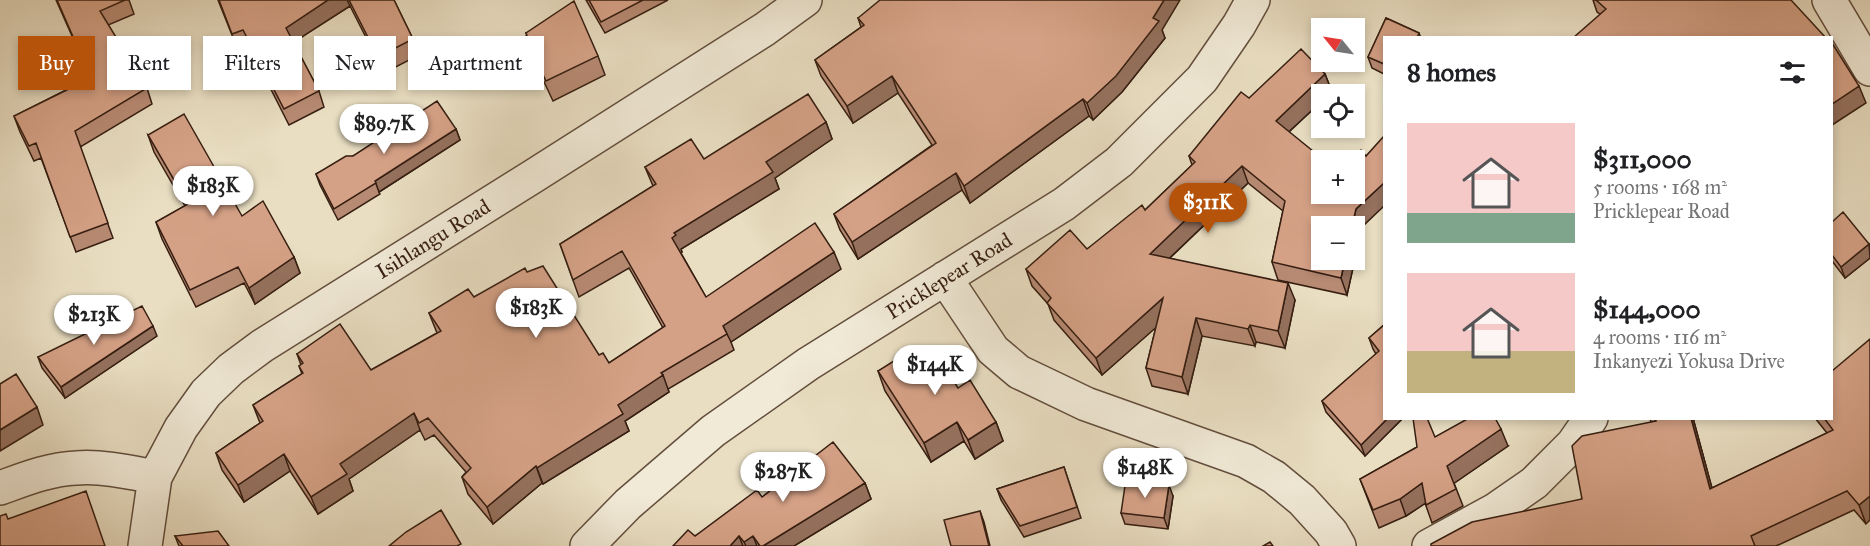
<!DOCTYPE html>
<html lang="en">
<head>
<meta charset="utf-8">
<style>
	body { margin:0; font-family:"IM FELL Great Primer",serif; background:#f6f6f6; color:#202124; height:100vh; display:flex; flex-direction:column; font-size:22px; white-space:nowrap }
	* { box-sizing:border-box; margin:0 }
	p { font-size:20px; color:#757577 }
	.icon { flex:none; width:33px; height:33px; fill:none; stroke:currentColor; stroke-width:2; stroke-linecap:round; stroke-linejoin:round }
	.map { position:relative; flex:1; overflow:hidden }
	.side { position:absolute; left:1383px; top:36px; width:450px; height:384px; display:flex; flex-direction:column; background:#fff; border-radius:0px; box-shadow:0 3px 9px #0003 }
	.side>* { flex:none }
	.banner { position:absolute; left:18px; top:36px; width:570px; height:54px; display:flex; gap:12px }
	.needle { width:39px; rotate:300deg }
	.buttons { position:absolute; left:1311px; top:18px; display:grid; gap:12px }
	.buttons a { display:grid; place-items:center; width:54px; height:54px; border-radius:0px; background:#fff; box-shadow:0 3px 9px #0003; font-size:30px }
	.price { position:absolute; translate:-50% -51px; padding:0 14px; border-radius:21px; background:#fff; color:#222; font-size:20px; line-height:39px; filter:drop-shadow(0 2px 3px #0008) }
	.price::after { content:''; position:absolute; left:50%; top:36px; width:18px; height:14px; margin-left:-9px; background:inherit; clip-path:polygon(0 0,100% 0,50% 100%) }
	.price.current { background:#b45309; color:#fff }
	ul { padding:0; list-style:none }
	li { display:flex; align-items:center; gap:18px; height:150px; padding:0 24px }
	li span { display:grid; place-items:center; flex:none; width:168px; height:120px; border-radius:0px; color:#555 }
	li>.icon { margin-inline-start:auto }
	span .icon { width:72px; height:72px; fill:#fffc; stroke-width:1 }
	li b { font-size:26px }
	h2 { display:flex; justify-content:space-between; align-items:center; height:72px; padding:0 24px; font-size:26px }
	.chip { padding:0 21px; border-radius:0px; background:#fff; box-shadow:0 3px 9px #0003; font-size:21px; line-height:54px }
	.chip.current { background:#b45309; color:#fff }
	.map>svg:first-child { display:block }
</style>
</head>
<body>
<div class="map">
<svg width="1870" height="546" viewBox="0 0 1870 546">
	<rect width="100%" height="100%" fill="#e9dec2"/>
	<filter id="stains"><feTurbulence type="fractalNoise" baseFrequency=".00333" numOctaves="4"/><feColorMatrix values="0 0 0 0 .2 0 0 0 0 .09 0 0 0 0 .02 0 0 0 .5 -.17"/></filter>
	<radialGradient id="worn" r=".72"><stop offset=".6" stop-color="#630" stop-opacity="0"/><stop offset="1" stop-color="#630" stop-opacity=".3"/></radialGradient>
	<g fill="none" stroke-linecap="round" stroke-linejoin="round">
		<defs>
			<path id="minor" d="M1829,0l41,69
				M945,278l48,72 26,22 67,32 160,57 28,16 28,23 29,32 8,14
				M0,488c25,-9 50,-19 76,-20 27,-2 53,4 79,9
				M145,546l10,-69 26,-49 25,-35 25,-24 31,-23 270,-169 233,-148 40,-29
				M587,546l41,-42 85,-73 95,-67 256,-160 55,-42 83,-83 37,-54 14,-25
				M1429,546l66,-36 39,-27 39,-39 18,-26"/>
		</defs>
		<use href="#minor" stroke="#634e3d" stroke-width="36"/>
		<use href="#minor" stroke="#f1ead7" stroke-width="33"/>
	</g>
	<path fill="#b78a73" stroke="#361e11" stroke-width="1.5" d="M56,0h73l5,14 -26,11 39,63 5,16 -72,43 33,91 -37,14 -35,-94 -7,3 -14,-29 -6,-16 58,-29 -5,-14 17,-10z
		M218,0h176l19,39 6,16 -35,18 -34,-67 -57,36 26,49 5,16 -35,18 -40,-79 -11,4z
		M586,0h82l-63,33z
		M1593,0h198l-191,14 -3,-2z
		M858,18l304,12 3,8 -43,54 -29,28 -4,-4 -119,87 -8,-13 -104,69 -18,-29 -6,-16 98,-69 -34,-52 -45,30 -32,-47 -6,-16 46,-33z
		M1386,18l33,15 2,5h-37v36l-12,-6 -4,-11z
		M526,33l72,23 7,19 -52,26 -21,-45 -7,-19 2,-1z
		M1325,74l7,18 -4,2h-6v7l-33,31 73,95 -15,68 -69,-15 -6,-18 11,-51 -35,-28 -78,75 125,42 -10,48 -29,-6 -1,4 -53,-10 -14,58 -36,-8 -6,-18 10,-41 -54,48 -48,-55 -6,-16 -16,-18 -6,-17 61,-20 58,-39 47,-45 -3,-9 60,-58z
		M826,122l6,17 -57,39 4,11 -98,60 1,3 -1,1 25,44 135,-28 -110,73 3,8 -66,39 1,3 -44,29 4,10 -86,53 -1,-1 -49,41 -25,-30 -6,-17 4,-5 -32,-37 -9,5 -5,-10 -71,49 4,12 -35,23 -28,-43 -46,31 -22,-32 -6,-17 44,-30 -7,-18 49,-31 -3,-8 2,-1 -4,-11 74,16 66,-37 -8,-20 45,-16 53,-25 72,83 10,8 54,-35 -34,-60 -50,29 -19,-53 93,-58 -8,-19 59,-8z
		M456,129l4,11 -81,52 1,2 -42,26 -18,-35 -4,-11 37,-18z
		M148,135l94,81 52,41 6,16 -45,31 -11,-21 -48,24 -34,-68 -6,-17 29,-16 -31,-54z
		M1832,222l37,22 1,1v13l-25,20 -13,-17z
		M1384,325v93h19l-38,38 -39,-44 -4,-11 54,-47 -3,-5 -4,-11z
		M157,336l-92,62 -23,-30 -4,-11z
		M921,357l75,65 7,19 -28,18 -11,-18 -33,21 -46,-71 -7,-20z
		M1650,418h43l19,70 115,-55 -12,-15h17l34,106 -12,-14 -78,36h-345l151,-47 69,-77z
		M1435,437l73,9 -54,37 9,23 -31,17 -7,-20 -19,13 -27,12 -19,-49z
		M1064,467l17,51 -57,19 -23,-37 -4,-11z
		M865,483l6,16 -77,47h-121l22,-10 67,-39z
		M1173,496l-5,33 -43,-5 -4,-11z
		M175,536l54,10h-50z"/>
	<path fill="#95715e" stroke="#361e11" stroke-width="1.5" d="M328,0h19l3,6 -59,38 -5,-16z
		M1164,0h16l-18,30 3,8 -43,54 -29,28 -6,-17 66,-85z
		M1325,74l7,18 -4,2h-6v7l-40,37 -6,-17z
		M892,76l6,17 -45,30 -6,-17z
		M1859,86l7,17 -34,22v-21z
		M1083,99l6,17 -119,87 -6,-17z
		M826,122l6,17 -57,39 4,11 -98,60 1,3 -4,3 -6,-17 2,-5 92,-71z
		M456,129l4,11 -81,52 -4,-11z
		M1242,166l6,17 -92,88 -6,-17z
		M956,173l6,17 -104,69 -6,-17z
		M1384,183v23l-22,21 -15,68 -6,-17 4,-18h9v-34h-2l4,-17z
		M1869,244l1,14 -25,20 -4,-11z
		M834,252l7,17 -110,73 -8,-16z
		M294,257l6,16 -45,31 -6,-16z
		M1288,283l7,17 -10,48 -7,-17z
		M1163,298l6,18 -67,59 -6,-17z
		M1196,318l6,18 -14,58 -6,-17z
		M1250,325l6,17 -1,4 -7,-17z
		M153,326l4,10 -92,62 -4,-11z
		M663,375l6,17 -44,29 4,10 -86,53 -6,-16 81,-63z
		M37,407l6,18 -43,26v-21z
		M414,413l6,17 -71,49 4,12 -35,23 -7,-17 29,-33z
		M1388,418h15l-38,38 -4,-11z
		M1691,418h2l24,89 -7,-18z
		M957,422l7,19 -33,21 -7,-19z
		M996,422l7,19 -28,18 -7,-19z
		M1501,429l7,17 -55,38 -6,-18z
		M284,454l6,17 -46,31 -6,-17z
		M536,466l6,17 -49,41 -6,-17z
		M865,483l6,16 -77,47h-31z
		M1422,483l7,18 -23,15 -6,-17z
		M1169,485l4,11 -5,33 -4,-11z
		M1870,496v24l-4,4 -7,-19z
		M980,511l4,11 6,24h-1z
		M739,536l4,10h-13z
		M753,536l4,10h-11l-2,-4z"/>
	<path fill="#d5a186" stroke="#361e11" stroke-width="1.5" d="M57,0h68l-25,11 47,77 -72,43 33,92 -38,14 -34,-94 -7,3 -15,-30 61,-30 -8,-13 17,-11z
		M219,0h109l-42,28 33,63 -35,18 -41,-79 -11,4z
		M349,0h45l19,39 -35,18z
		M589,0h54l-42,22z
		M880,0h284l-11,18 6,3 -43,55 -29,27 -4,-4 -119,87 -8,-13 -104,69 -18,-28 102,-71 -44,-67 -45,30 -32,-46 49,-35 -6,-7z
		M1596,0h195l35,38h-253l33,-29z
		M574,1l24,55 -52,25 -21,-44 2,-2 -1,-2z
		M1386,18l33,15 -2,5h-33v26l-16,-7z
		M1832,43l27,43 -27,18z
		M1301,49l24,25 -49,47 48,39h-2v34h32v-34h-5l12,-10 5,6 18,-20v47l-28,26 -4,17h-30v34h23l-4,18 -69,-16 13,-61 -43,-35 -92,88 138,29 -10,48 -28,-6 -2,4 -52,-11 -14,59 -36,-9 17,-70 -67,60 -49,-55 4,-5 -25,-29 44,-39 17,19 55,-44 3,5 50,-48 -6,-6 52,-64 8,6z
		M808,94l18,28 -60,40 7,10 -99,61 2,2 -4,3 34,59 109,-74 19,29 -111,74 4,8 -66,39 2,2 -45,30 5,9 -86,54 -1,-2 -49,41 -25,-30 9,-9 -43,-50 -9,5 -5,-10 -74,51 7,10 -36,23 -27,-43 -46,31 -22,-32 47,-32 -10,-16 50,-32 -4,-7 4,-3 -6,-9 43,-30 31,46 70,-39 -12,-18 39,-24 6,8 51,-29 2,4 16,-6 56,89 4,-2 6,10 56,-37 -43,-75 -49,29 -13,-36 96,-60 -11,-17 46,-28 13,20z
		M437,101l19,28 -81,52 1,2 -42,26 -18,-35 30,-18h7z
		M184,114l58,102 21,-15 31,56 -45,31 -11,-21 -48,23 -34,-68 32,-18 -40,-69z
		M1843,212l26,32 -28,23 -9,-12v-33z
		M142,306l11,20 -92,61 -23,-30z
		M1384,325v93h4l-27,27 -39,-44 57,-50 -10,-13z
		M1870,339v157l-11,9 -12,-14 -96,45 4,10h-324v-2l41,-22 110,-23 -10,-53 10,-10 74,-15 -2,-3h37l19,71 123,-59 -9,-12h8v-47z
		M916,347l5,10 12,-8 25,39 12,-8 26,42 -28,18 -11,-18 -33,21 -46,-72z
		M16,374l21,33 -37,23v-46z
		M1413,418h14l8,19 34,-19h26l6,11 -54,37 9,23 -30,16 -4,-22 -22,16 -27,11 -13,-31 57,-32z
		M833,442l32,41 -102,63h-3l-7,-10 -9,6 -5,-6 -9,10h-57l15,-16 7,6 62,-46 5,7z
		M1064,467l13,40 -57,19 -23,-37z
		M1126,479l43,6 -5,33 -43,-5z
		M86,491l19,55h-105v-30l6,-2 2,5z
		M441,510l20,34 -4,2h-68l17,-14z
		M980,511l9,35h-38l-7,-26z
		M218,531l11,15h-46l-8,-10z
		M1270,542l3,4h-10z"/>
	<g text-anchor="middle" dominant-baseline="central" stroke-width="6" stroke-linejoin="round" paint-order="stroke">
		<g font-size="21" fill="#361e11" stroke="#f1ead7">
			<text transform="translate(433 239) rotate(-32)">Isihlangu Road</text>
			<text transform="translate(949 276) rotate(-32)">Pricklepear Road</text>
		</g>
	</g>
	<rect width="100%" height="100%" filter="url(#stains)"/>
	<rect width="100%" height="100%" fill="url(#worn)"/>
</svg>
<div class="buttons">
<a><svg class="needle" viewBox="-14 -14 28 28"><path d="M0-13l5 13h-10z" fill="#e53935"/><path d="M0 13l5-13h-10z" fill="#757577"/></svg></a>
<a><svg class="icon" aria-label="locate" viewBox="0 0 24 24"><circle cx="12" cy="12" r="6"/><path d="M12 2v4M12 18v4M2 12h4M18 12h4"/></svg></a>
<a>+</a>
<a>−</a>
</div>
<b class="price" style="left:384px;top:155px">$89.7K</b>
<b class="price" style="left:213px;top:217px">$183K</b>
<b class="price current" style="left:1208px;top:234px">$311K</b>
<b class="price" style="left:536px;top:339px">$183K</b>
<b class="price" style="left:94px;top:346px">$213K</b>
<b class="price" style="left:935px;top:396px">$144K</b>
<b class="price" style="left:1145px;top:499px">$148K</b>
<b class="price" style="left:783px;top:503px">$287K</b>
<div class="banner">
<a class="chip current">Buy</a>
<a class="chip">Rent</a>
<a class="chip">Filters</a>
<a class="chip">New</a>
<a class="chip">Apartment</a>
</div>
<section class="side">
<h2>8 homes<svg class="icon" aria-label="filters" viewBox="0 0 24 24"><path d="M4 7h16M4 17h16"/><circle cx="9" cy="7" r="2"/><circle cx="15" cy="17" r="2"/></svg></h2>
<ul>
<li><span style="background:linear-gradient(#f6c9c9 75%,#7fa58c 0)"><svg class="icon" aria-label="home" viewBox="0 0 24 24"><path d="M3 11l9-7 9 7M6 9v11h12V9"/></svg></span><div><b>$311,000</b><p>5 rooms · 168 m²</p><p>Pricklepear Road</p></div></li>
<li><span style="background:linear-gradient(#f6c9c9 65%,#c2b280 0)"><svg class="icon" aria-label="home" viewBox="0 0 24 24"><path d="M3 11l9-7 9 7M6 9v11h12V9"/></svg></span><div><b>$144,000</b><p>4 rooms · 116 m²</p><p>Inkanyezi Yokusa Drive</p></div></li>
</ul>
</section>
</div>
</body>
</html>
